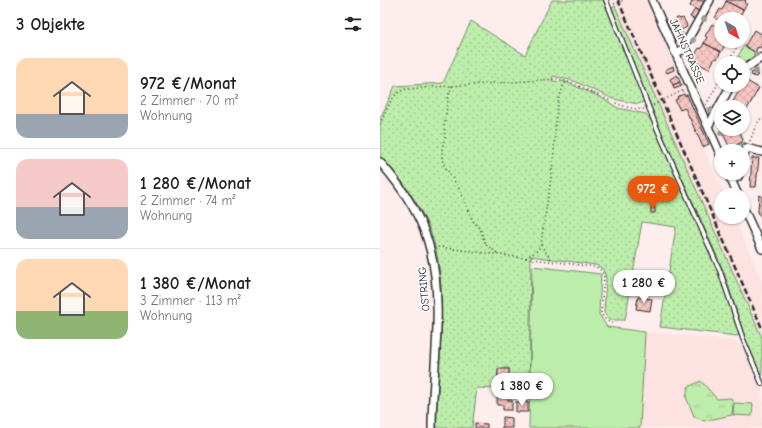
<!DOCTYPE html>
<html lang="de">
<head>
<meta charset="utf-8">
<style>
	body { margin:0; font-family:"Comic Neue",sans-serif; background:#f6f6f6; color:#202124; height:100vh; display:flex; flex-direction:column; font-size:15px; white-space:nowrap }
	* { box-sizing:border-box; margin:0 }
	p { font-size:13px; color:#757577 }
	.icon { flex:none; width:22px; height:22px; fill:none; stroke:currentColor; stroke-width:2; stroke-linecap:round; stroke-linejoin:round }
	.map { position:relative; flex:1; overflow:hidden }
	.details { display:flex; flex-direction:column; background:#fff; width:380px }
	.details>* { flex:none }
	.needle { width:26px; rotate:141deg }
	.tools { position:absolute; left:334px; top:12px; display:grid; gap:8px }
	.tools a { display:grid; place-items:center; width:36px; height:36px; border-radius:50%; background:#fff; box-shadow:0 1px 3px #0004; font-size:20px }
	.price { position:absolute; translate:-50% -34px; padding:0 9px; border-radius:14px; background:#fff; color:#222; font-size:13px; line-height:26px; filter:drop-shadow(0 1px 2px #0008) }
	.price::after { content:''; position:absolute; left:50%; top:24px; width:12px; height:9px; margin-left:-6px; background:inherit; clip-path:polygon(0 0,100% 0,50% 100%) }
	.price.active { background:#ea580c; color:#fff }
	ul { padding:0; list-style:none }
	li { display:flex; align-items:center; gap:12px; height:100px; padding:0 16px }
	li+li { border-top:1px solid #e0e0e0 }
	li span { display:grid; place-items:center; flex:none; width:112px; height:80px; border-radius:12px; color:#555 }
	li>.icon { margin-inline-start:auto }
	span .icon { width:48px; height:48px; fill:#fffc; stroke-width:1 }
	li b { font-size:17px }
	h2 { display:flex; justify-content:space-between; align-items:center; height:48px; padding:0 16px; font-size:17px }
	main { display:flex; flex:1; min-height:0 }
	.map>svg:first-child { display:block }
</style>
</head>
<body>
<main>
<section class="details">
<h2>3 Objekte<svg class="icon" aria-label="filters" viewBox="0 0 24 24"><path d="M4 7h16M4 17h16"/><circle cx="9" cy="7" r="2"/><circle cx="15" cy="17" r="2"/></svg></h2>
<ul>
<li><span style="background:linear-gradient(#ffd9b3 70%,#9aa5b1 0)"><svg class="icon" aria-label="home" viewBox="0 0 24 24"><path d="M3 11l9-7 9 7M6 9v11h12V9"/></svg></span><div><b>972 €/Monat</b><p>2 Zimmer · 70 m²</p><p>Wohnung</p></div></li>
<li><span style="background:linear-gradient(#f6c9c9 60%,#9aa5b1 0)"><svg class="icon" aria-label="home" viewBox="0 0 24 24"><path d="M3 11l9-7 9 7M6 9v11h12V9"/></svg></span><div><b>1 280 €/Monat</b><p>2 Zimmer · 74 m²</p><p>Wohnung</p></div></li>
<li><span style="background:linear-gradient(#ffd9b3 65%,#8fb573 0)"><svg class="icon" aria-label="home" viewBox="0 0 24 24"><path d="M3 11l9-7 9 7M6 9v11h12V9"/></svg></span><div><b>1 380 €/Monat</b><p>3 Zimmer · 113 m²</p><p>Wohnung</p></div></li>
</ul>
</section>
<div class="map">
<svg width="382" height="428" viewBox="0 0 382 428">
	<defs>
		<pattern id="grass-dots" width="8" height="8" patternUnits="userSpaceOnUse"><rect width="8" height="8" fill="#bdedab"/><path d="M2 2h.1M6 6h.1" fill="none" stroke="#a3cb93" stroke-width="1.8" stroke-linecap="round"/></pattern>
		<pattern id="park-tufts" width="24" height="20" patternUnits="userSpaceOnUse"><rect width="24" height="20" fill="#bdedab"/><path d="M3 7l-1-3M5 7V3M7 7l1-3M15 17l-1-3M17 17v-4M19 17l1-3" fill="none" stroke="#a3cb93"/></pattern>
		<pattern id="building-cross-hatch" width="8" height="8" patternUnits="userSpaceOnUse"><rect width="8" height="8" fill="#f8c7c2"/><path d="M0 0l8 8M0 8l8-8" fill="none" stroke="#d5aba7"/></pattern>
	</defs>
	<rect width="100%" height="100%" fill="#fdeeed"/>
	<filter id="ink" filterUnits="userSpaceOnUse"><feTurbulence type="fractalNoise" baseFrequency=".025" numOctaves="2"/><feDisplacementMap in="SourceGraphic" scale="8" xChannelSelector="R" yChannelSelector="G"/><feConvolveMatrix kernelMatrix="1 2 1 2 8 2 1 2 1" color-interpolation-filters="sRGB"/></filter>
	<g filter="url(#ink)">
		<path fill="#fce2e0" d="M232,0h35l40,95 -7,3 45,97h-4v22h14l10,26 17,38v57z
			M265,332l90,9 10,8 17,40v39h-122z"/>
		<path fill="url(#grass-dots)" stroke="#748c6b" d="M172,0h51l41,102 -6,2 -25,-5 -39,-18 -21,-5 -1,5 14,1 34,15 18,11 28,6 5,7 67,147 21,67 -2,1 -77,-9 16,-100 -34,-5 -17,98h-15l-6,-7 2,-35 -3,-9 -7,-4 -65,-9 -2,140 -20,-1v-27h-11l-1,21 -20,-1 -5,40h-36c1,-24 3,-49 4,-73 2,-41 5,-91 -12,-129 -11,-27 -29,-50 -48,-70v-37l15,-33 48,-3 28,-62 54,34z
			M235,6l147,332v39l-16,-37 -22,-68 -65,-146 -47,-118z"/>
		<path fill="url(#park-tufts)" stroke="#748c6b" d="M364,46l14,8 -11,7h-12z
			M365,142l-2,9h-16v-1z
			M321,381l16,18 14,-1 2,5 -1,12 -28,6 -10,-5 -8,-19 2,-10z"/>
		<path fill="#bdedab" stroke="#748c6b" d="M152,266l69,8 -2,40 8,13 38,5 -5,96h-111z
			M354,403l19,1 -1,12 -19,-1z"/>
		<path fill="url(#building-cross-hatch)" stroke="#2b2b2b" d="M313,0l12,1 -6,10 -9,-5z
			M347,0h19l-1,3 2,1 -4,6 -17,-9z
			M346,1l17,9 -4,8 -2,-1 -1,2h-15v3l-6,-4 5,-9 2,1z
			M315,9l4,2 -4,9 -5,-3z
			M297,18h2l1,1 3,-1 3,5 1,4 -10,5 -4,-10z
			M332,24l9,5v12h3l-1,3 2,1 -4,7 -17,-9 3,-6 -2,-1z
			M374,30l8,4v11l-2,3 -2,-1 -3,5 -10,-6z
			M303,33l2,4 -7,3 -2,-3z
			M324,43l17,9 -4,7 -2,-1 -6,11 -17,-9 7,-12 2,1z
			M293,66l1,4 -7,3 -2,-3z
			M372,72l6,3 -2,2 -5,-2z
			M297,75l3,7 -7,3 -3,-6z
			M365,80l14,8 -14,25 -2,-1v-5h-8l-4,-2z
			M300,82l2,4 -8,3 -1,-4z
			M304,94l1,2 2,-1 22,49 -6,3 -18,-39 -5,2 -5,-10 3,-1 -1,-2z
			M341,123v6h18l4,10 -1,3 -12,6 -11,-22z
			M372,158h7l-3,29h-6z
			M379,195l3,1v23l-4,-7z
			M271,207h4v6h-4z
			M258,297l14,2 -2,12 -14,-2z
			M118,369h11l-1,31h4v10h-9v-5h-6z
			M136,402h12v10h-12z
			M123,417l9,1v10h-11l2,-1z
			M95,423l12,1v4h-12z"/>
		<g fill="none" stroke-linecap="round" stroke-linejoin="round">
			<defs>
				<path id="lane" d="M226,0l50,126 64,145 23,68 19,45"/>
				<path id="street" d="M272,0l69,156
					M296,53l6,-3 28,-50
					M363,70l19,-13
					M328,125l2,-2 21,-38
					M363,161l3,-13 16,4
					M0,162c22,25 42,54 50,87 15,58 2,120 2,179
					M348,173l10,22
					M351,180l7,-3 1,-4
					M363,207l19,42"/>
			</defs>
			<use href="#lane" stroke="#2b2b2b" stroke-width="6"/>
			<use href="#street" stroke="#2b2b2b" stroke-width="10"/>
			<path stroke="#2b2b2b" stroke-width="1.5" stroke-dasharray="1 3" stroke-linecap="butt" d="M234,4l10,-4
				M348,63l12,-22
				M72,86l-3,7 -5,34 1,10 -3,12v10l2,6 16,25 13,31 7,8 6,16 11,8
				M273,105l31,-15
				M326,105l10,-18 5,-12
				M0,124c7,-14 10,-29 25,-35l152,-10c28,5 61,32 87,30
				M370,141l6,-16 6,-8
				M161,245l11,16
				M58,247l158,20 5,3 3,5 -3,39 6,7 8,3
				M146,258l12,-8 3,-5c3,-28 9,-55 12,-83 3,-22 0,-64 14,-81"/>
			<use href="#lane" stroke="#fff" stroke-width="3.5"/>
			<use href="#street" stroke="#fff" stroke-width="7"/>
			<path stroke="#2b2b2b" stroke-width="2.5" stroke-dasharray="6 3" stroke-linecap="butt" d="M238,0l144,328"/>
		</g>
		<g fill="#9e9e94">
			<circle cx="324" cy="19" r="3"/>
			<circle cx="313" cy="40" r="3"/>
			<circle cx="376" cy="54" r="3"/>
			<circle cx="358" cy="59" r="3"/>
			<circle cx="376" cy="71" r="3"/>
			<circle cx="330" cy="110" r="3"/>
			<circle cx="341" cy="133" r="3"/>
		</g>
	</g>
	<g text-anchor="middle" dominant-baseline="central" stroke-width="3" stroke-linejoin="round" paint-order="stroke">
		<g font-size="11" fill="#2b2b2b" stroke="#fff">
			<text transform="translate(307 51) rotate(66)">JAHNSTRASSE</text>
			<text transform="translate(44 289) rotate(-95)">OSTRING</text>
		</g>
	</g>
</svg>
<div class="tools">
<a><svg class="needle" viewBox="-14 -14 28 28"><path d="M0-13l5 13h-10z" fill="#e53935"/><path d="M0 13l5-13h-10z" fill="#757577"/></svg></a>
<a><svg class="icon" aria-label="locate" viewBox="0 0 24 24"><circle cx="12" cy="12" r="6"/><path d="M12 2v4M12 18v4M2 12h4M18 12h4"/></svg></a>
<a><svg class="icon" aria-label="layers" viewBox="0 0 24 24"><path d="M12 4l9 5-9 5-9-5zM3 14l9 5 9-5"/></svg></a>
<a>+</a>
<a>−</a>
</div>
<b class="price active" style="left:273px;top:210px">972 €</b>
<b class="price" style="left:264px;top:304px">1 280 €</b>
<b class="price" style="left:142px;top:407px">1 380 €</b>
</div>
</main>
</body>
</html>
